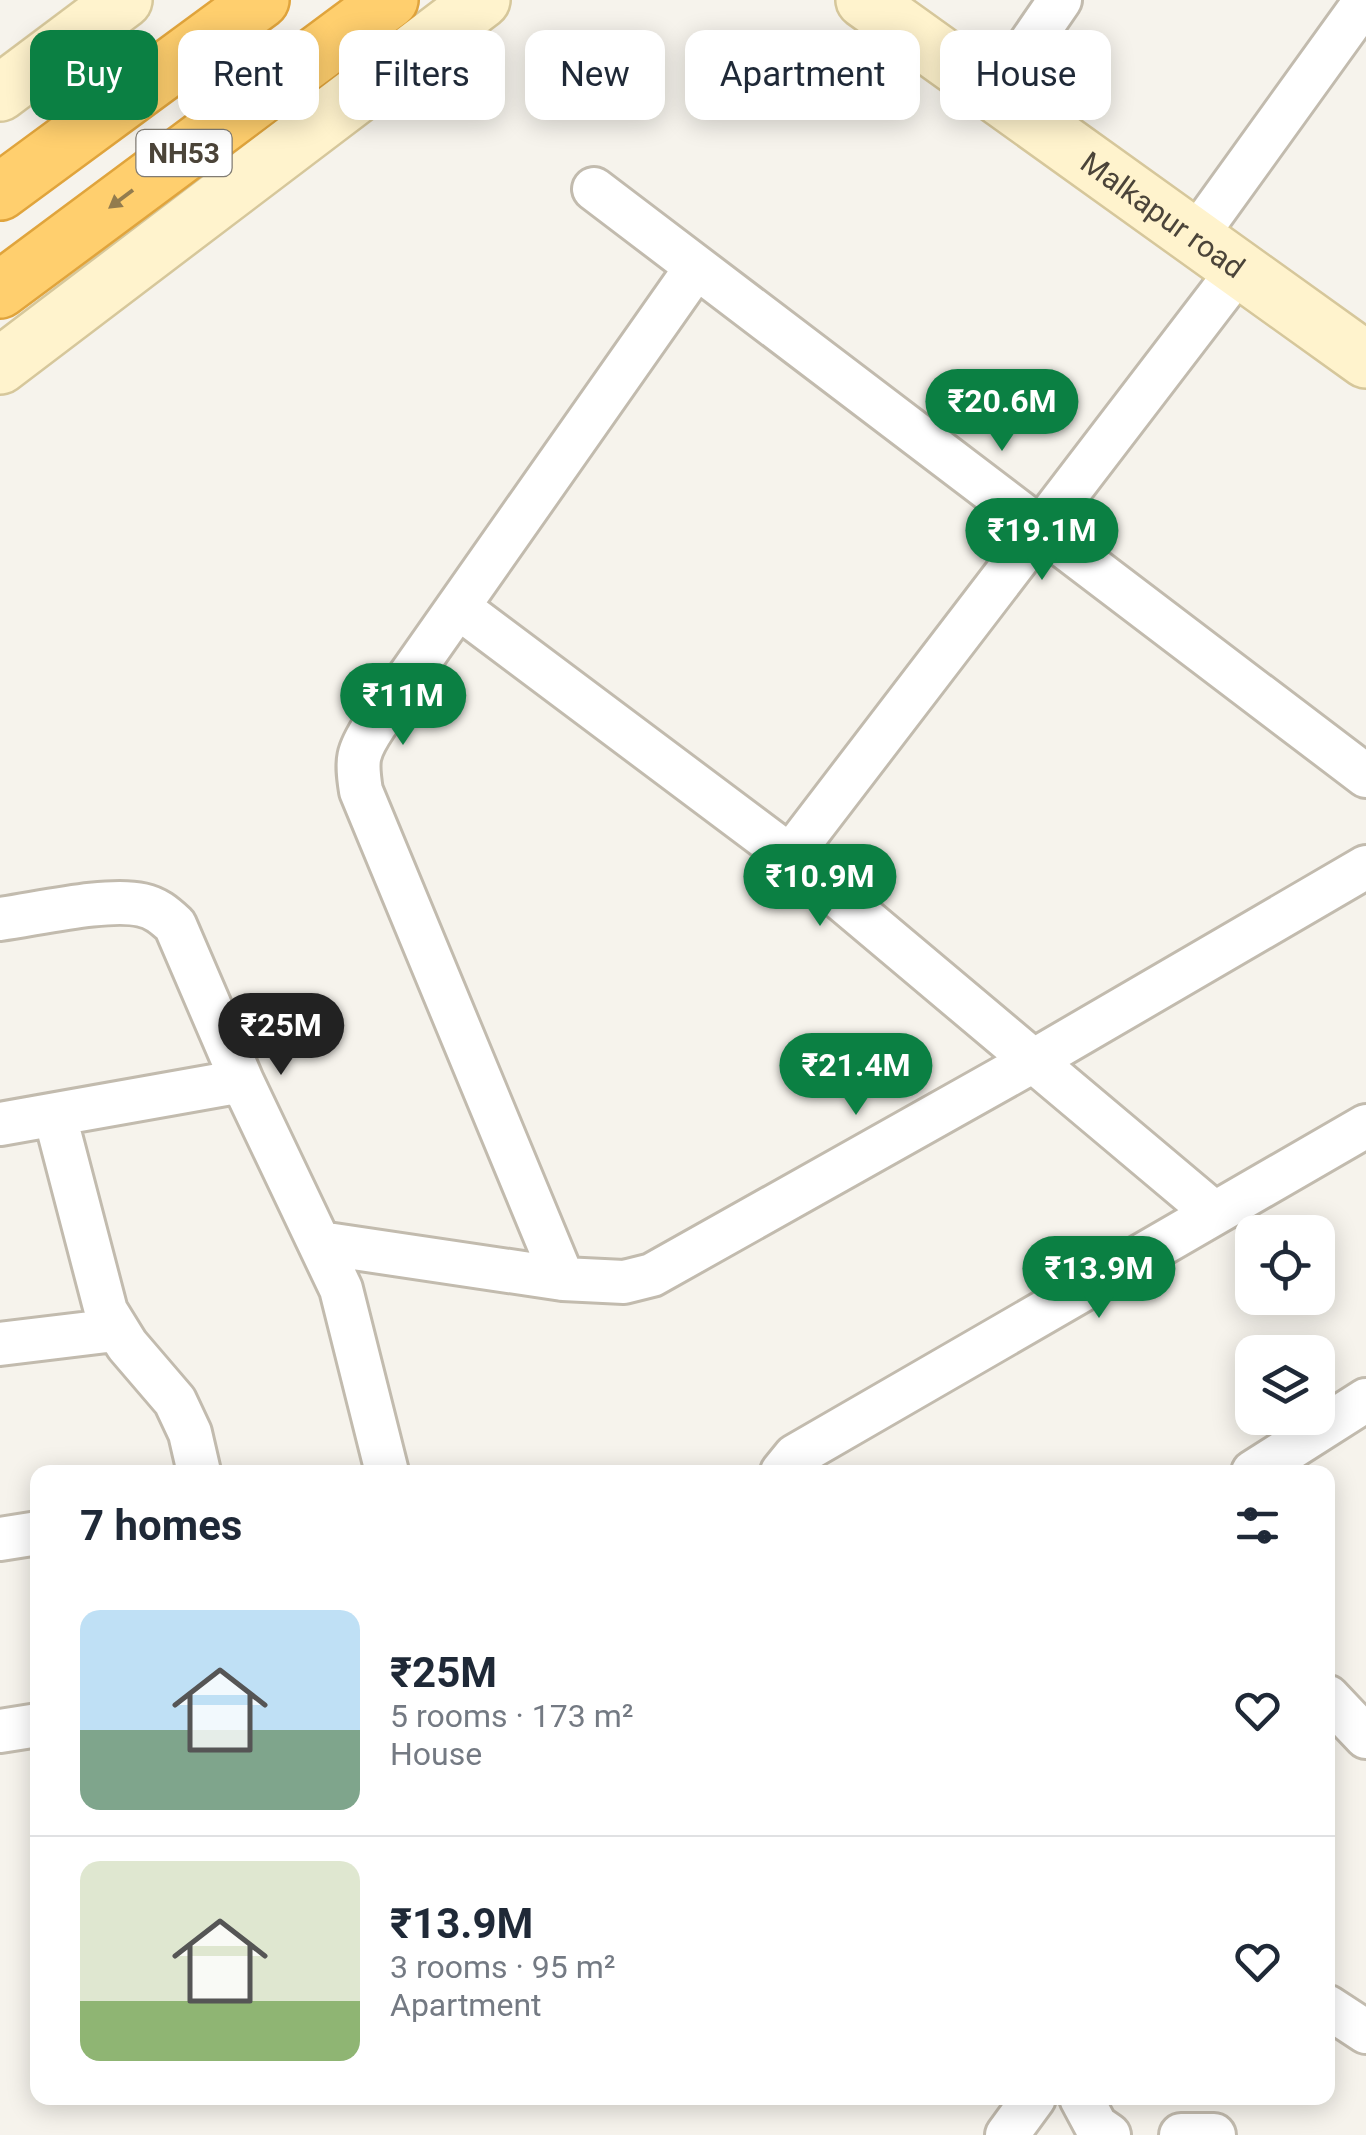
<!DOCTYPE html>
<html lang="en">
<head>
<meta charset="utf-8">
<style>
	body { margin:0; font-family:Roboto,sans-serif; background:#f2f2f3; color:#1f2937; height:100vh; display:flex; flex-direction:column; font-size:38px; white-space:nowrap }
	* { box-sizing:border-box; margin:0 }
	p { font-size:32px; color:#747a83 }
	.icon { flex:none; width:55px; height:55px; fill:none; stroke:currentColor; stroke-width:2; stroke-linecap:round; stroke-linejoin:round }
	.map { position:relative; flex:1; overflow:hidden }
	.sheet { position:absolute; left:30px; top:1465px; width:1305px; height:640px; display:flex; flex-direction:column; background:#fff; border-radius:20px; box-shadow:0 5px 25px #0003 }
	.sheet>* { flex:none }
	.banner { position:absolute; left:30px; top:30px; width:1308px; height:90px; display:flex; gap:20px }
	.tools { position:absolute; left:1235px; top:1215px; display:grid; gap:20px }
	.tools a { display:grid; place-items:center; width:100px; height:100px; border-radius:20px; background:#fff; box-shadow:0 5px 25px #0003; font-size:50px }
	.price { position:absolute; translate:-50% -85px; padding:0 22px; border-radius:35px; background:#0b8043; color:#fff; font-size:32px; line-height:65px; filter:drop-shadow(0 2px 5px #0008) }
	.price::after { content:''; position:absolute; left:50%; top:60px; width:30px; height:22px; margin-left:-15px; background:inherit; clip-path:polygon(0 0,100% 0,50% 100%) }
	.price.active { background:#222; color:#fff }
	ul { padding:0; list-style:none }
	li { display:flex; align-items:center; gap:30px; height:250px; padding:0 50px }
	li+li { border-top:2px solid #e0e1e3 }
	li span { display:grid; place-items:center; flex:none; width:280px; height:200px; border-radius:20px; color:#555 }
	li>.icon { margin-inline-start:auto }
	span .icon { width:120px; height:120px; fill:#fffc; stroke-width:1 }
	li b { font-size:42px }
	h2 { display:flex; justify-content:space-between; align-items:center; height:120px; padding:0 50px; font-size:42px }
	.tag { padding:0 35px; border-radius:20px; background:#fff; box-shadow:0 5px 25px #0003; font-size:35px; line-height:90px }
	.tag.active { background:#0b8043; color:#fff }
	.map>svg:first-child { display:block }
</style>
</head>
<body>
<div class="map">
<svg width="1366" height="2135" viewBox="0 0 1366 2135">
	<rect width="100%" height="100%" fill="#f6f3ec"/>
	<g fill="none" stroke-linecap="round" stroke-linejoin="round">
		<defs>
			<path id="street" d="M996,93l64,-93
				M594,189l772,587
				M1196,236l170,-236
				M458,607l332,249 423,356
				M790,856l450,-588
				M0,919c37,-5 108,-22 142,-14 14,3 22,10 33,20l67,156 99,208 46,183
				M55,1116l51,195 21,34 48,56 15,32 9,39
				M0,1124l242,-43
				M320,1243l243,36 61,3 28,-7 381,-214 333,-194
				M563,1279l-202,-488c-5,-31 -4,-39 14,-66l320,-456
				M0,1344l115,-14
				M782,1472l13,-16 571,-330
				M1253,1472l113,-72
				M0,1539l38,-6
				M1328,1697l38,40
				M0,1731l38,-6
				M1328,2007l38,25
				M1081,2098l15,28 13,9
				M1007,2135l27,-37
				M1181,2135h33"/>
			<g id="secondary">
				<path id="s1" d="M864,0l502,360"/>
				<path d="M0,93l124,-93"/>
				<path d="M0,366l482,-366"/>
			</g>
			<path id="highway" d="M0,192l261,-192
				M0,290l390,-290"/>
		</defs>
		<use href="#street" stroke="#c2bbae" stroke-width="48"/>
		<use href="#secondary" stroke="#d6c79b" stroke-width="60"/>
		<use href="#highway" stroke="#e0a43c" stroke-width="60"/>
		<use href="#street" stroke="#fff" stroke-width="42"/>
		<use href="#secondary" stroke="#fff3cd" stroke-width="55"/>
		<use href="#highway" stroke="#ffcf6e" stroke-width="55"/>
	</g>
	<defs><path id="oneway-solid" d="M-6-.8H1V-3.2L6.5 0L1 3.2V.8H-6Z" transform="scale(2.5)"/></defs>
	<use fill="#937c4e" href="#oneway-solid" transform="translate(121 199) rotate(143)"/>
	<g text-anchor="middle" dominant-baseline="central" stroke-width="10" stroke-linejoin="round" paint-order="stroke">
		<rect fill="#fff" stroke="#817c74" stroke-width="2.5" x="136.5" y="130" width="95" height="46" rx="8"/>
		<g font-size="28" font-weight="bold" fill="#4b4439">
			<text x="184" y="153">NH53</text>
		</g>
		<g font-size="30" fill="#4b4439" stroke="#fff">
			<text stroke="none"><textPath href="#s1" startOffset="368">Malkapur road</textPath></text>
		</g>
	</g>
</svg>
<div class="tools">
<a><svg class="icon" aria-label="locate" viewBox="0 0 24 24"><circle cx="12" cy="12" r="6"/><path d="M12 2v4M12 18v4M2 12h4M18 12h4"/></svg></a>
<a><svg class="icon" aria-label="layers" viewBox="0 0 24 24"><path d="M12 4l9 5-9 5-9-5zM3 14l9 5 9-5"/></svg></a>
</div>
<b class="price" style="left:1002px;top:454px">₹20.6M</b>
<b class="price" style="left:1042px;top:583px">₹19.1M</b>
<b class="price" style="left:403px;top:748px">₹11M</b>
<b class="price" style="left:820px;top:929px">₹10.9M</b>
<b class="price active" style="left:281px;top:1078px">₹25M</b>
<b class="price" style="left:856px;top:1118px">₹21.4M</b>
<b class="price" style="left:1099px;top:1321px">₹13.9M</b>
<div class="banner">
<a class="tag active">Buy</a>
<a class="tag">Rent</a>
<a class="tag">Filters</a>
<a class="tag">New</a>
<a class="tag">Apartment</a>
<a class="tag">House</a>
</div>
<section class="sheet">
<h2>7 homes<svg class="icon" aria-label="filters" viewBox="0 0 24 24"><path d="M4 7h16M4 17h16"/><circle cx="9" cy="7" r="2"/><circle cx="15" cy="17" r="2"/></svg></h2>
<ul>
<li><span style="background:linear-gradient(#bfe0f5 60%,#7fa58c 0)"><svg class="icon" aria-label="home" viewBox="0 0 24 24"><path d="M3 11l9-7 9 7M6 9v11h12V9"/></svg></span><div><b>₹25M</b><p>5 rooms · 173 m²</p><p>House</p></div><svg class="icon" aria-label="heart" viewBox="0 0 24 24"><path d="M12 20l-8-8c-3-5 5-10 8-4 3-6 11-1 8 4z"/></svg></li>
<li><span style="background:linear-gradient(#dfe7d0 70%,#8fb573 0)"><svg class="icon" aria-label="home" viewBox="0 0 24 24"><path d="M3 11l9-7 9 7M6 9v11h12V9"/></svg></span><div><b>₹13.9M</b><p>3 rooms · 95 m²</p><p>Apartment</p></div><svg class="icon" aria-label="heart" viewBox="0 0 24 24"><path d="M12 20l-8-8c-3-5 5-10 8-4 3-6 11-1 8 4z"/></svg></li>
</ul>
</section>
</div>
</body>
</html>
